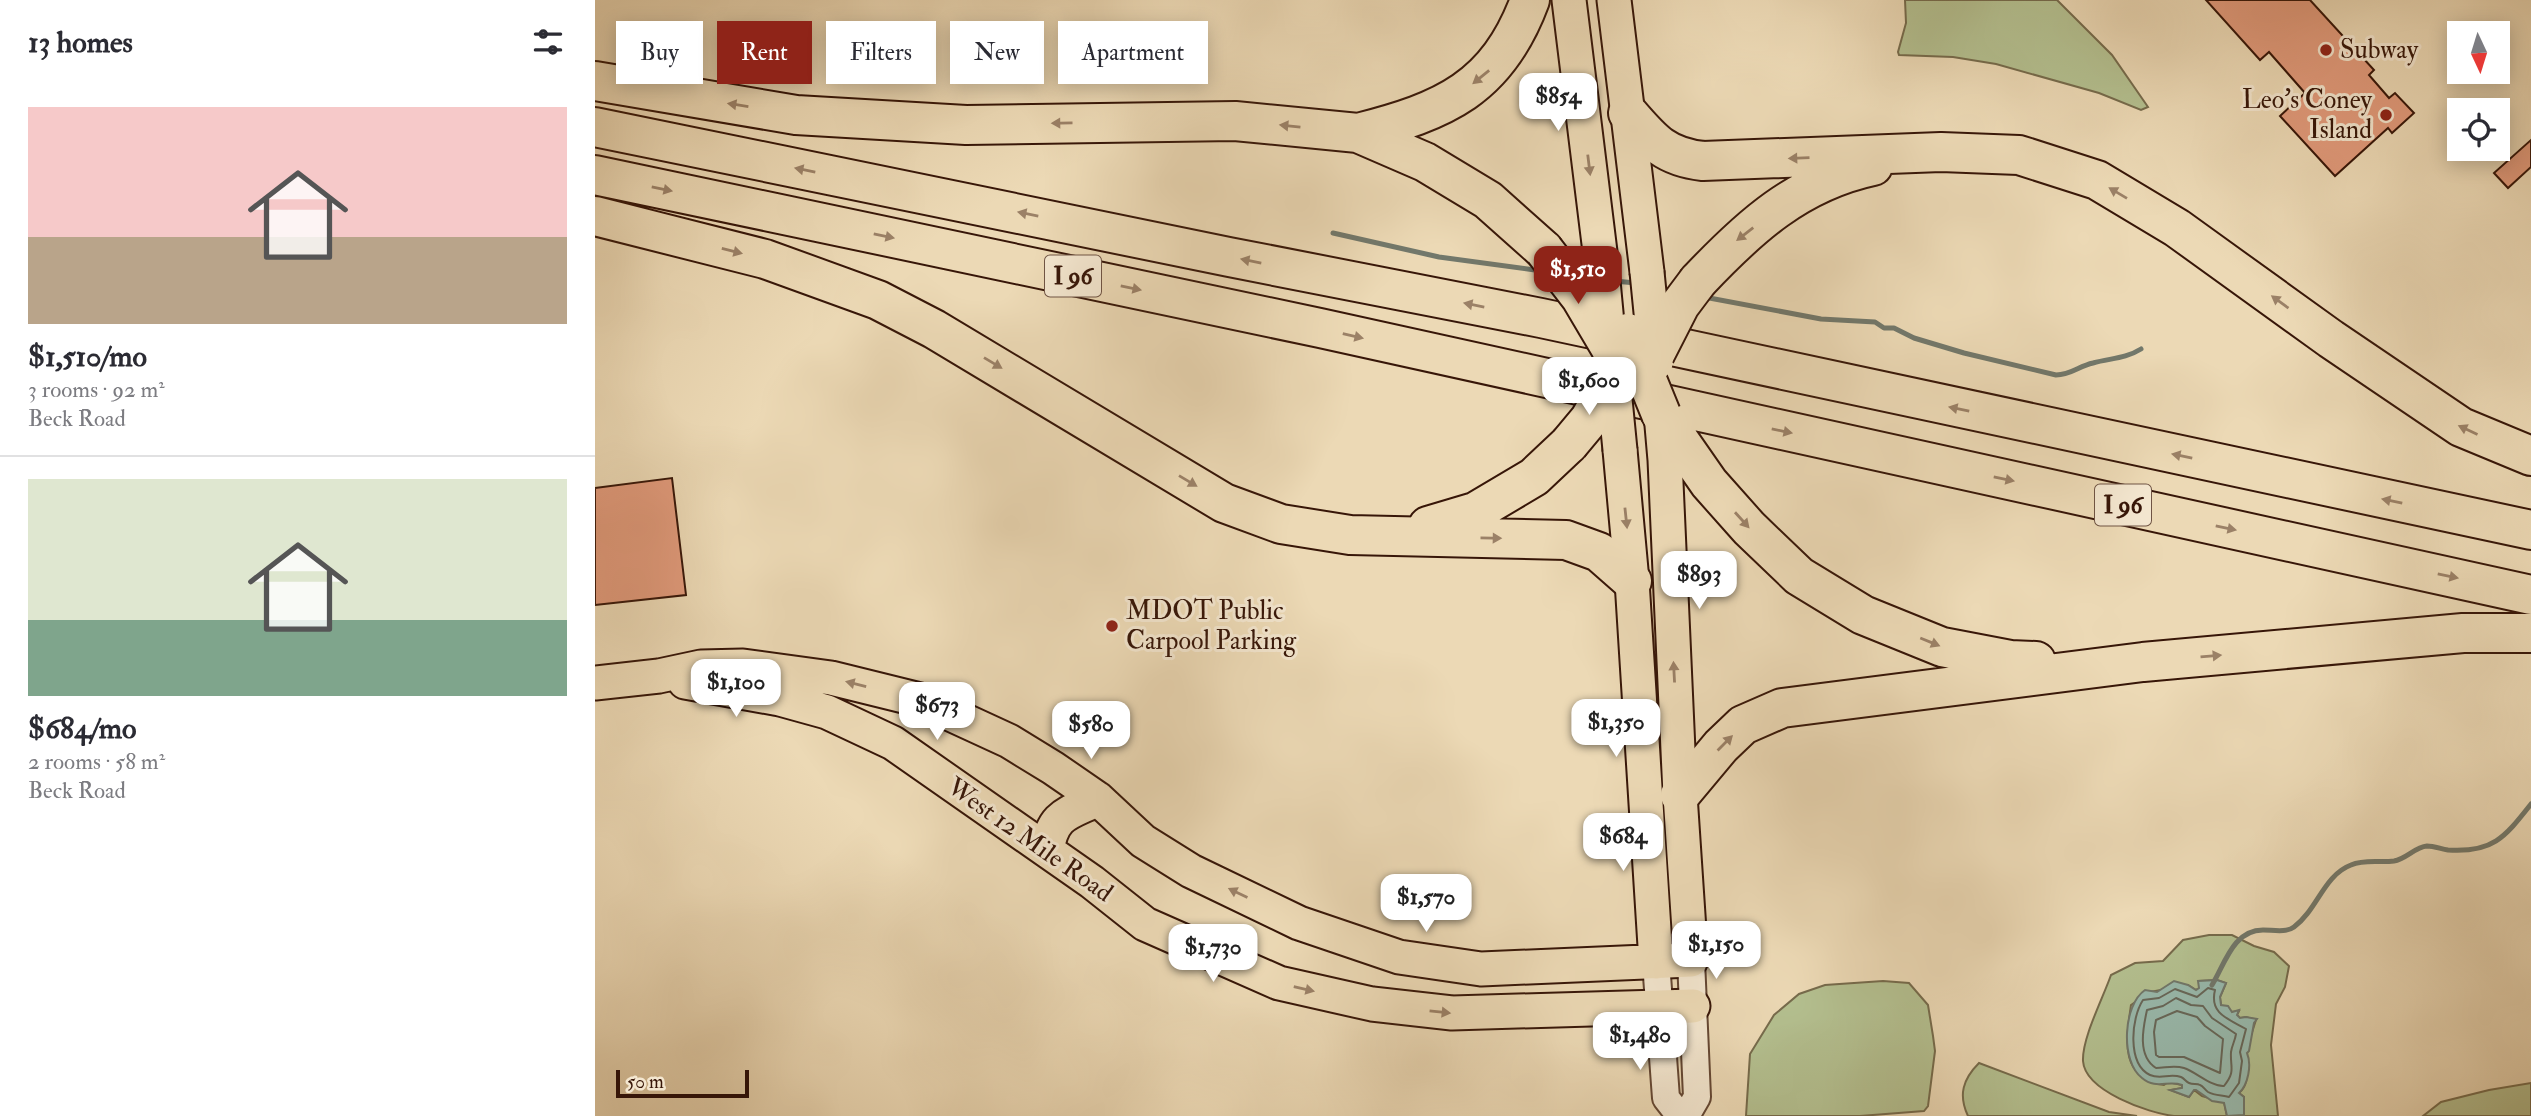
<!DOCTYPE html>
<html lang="en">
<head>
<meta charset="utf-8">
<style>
	body { margin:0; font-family:"IM FELL Double Pica",serif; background:#f2f2f3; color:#2b2b33; height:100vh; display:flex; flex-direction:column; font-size:26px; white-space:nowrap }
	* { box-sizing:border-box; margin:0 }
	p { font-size:23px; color:#7c7c81 }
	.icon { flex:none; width:38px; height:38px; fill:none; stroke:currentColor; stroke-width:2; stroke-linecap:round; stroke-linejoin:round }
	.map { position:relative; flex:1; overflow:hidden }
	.panel { display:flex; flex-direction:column; background:#fff; width:595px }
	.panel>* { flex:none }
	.hud { position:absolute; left:21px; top:21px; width:665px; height:63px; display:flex; gap:14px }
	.needle { width:46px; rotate:176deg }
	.buttons { position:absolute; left:1852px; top:21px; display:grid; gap:14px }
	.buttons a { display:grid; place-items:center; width:63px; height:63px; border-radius:0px; background:#fff; box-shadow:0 4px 18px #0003; font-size:35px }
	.scale { position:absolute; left:21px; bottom:18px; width:133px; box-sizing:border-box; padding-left:7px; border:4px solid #371608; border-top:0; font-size:19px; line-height:24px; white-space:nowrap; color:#371608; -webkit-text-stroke:5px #f3e6cf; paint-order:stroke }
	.price { position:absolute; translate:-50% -60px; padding:0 16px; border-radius:14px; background:#fff; color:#222; font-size:23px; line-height:46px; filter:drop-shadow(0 2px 4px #0008) }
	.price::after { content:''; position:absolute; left:50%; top:42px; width:21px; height:16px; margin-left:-10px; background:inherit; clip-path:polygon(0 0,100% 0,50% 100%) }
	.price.active { background:#8f2418; color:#fff }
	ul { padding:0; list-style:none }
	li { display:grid; align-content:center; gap:14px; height:371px; padding:0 28px }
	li+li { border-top:2px solid #e1e1e2 }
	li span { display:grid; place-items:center; height:217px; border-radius:0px; color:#555 }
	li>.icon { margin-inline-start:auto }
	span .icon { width:126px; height:126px; fill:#fffc; stroke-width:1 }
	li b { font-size:30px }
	h2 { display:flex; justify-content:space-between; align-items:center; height:84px; padding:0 28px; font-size:30px }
	.pill { padding:0 24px; border-radius:0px; background:#fff; box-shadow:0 4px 18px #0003; font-size:24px; line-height:63px }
	.pill.active { background:#8f2418; color:#fff }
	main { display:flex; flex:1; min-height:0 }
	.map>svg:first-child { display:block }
</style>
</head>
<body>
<main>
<section class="panel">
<h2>13 homes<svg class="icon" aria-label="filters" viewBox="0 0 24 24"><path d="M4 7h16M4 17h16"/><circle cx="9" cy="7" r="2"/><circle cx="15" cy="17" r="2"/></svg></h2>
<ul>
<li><span style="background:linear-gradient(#f6c9c9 60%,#b9a48a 0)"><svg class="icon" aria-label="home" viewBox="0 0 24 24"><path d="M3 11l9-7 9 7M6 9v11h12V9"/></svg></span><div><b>$1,510/mo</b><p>3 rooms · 92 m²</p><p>Beck Road</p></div></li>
<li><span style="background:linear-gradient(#dfe7d0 65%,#7fa58c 0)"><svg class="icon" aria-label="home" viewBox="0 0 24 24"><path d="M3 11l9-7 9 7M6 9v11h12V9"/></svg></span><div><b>$684/mo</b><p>2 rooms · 58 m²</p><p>Beck Road</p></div></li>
</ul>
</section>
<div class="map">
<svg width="1936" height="1116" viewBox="0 0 1936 1116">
	<rect width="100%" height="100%" fill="#ecd9b5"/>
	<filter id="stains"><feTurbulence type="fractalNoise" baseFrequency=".00286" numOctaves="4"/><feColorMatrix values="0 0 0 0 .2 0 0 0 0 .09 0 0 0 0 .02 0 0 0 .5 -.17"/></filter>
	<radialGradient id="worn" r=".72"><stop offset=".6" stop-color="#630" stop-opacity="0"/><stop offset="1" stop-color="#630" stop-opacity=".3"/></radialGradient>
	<path fill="#b4c090" stroke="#766b4c" stroke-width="2" d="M1310,0h152l55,55 36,52 -7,3 -42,-17 -103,-29 -43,-7 -54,-2 -1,-3 8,-29z
		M1614,935h23l22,11 20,6 15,14 -4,21 -9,17 -5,41 7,71h-37l3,-19 -5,-4c12,-10 6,-25 8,-39 1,-11 6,-25 9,-34l-10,-3 -6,1 -3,-3 2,-4 -7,1 -11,-7 -1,-8 6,-14 -9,-3 -18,1v7l-3,2 -8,-5 -38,7 -19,13c-5,35 -12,72 33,80l4,-3 14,3v3l-11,2 18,7 5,-7 8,6 22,6 3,14c-17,0 -36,0 -53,0 -26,-3 -89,-25 -91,-55 -1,-23 20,-63 28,-86l24,-12 28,-2 20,-21z
		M1288,981l26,2 19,22 5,31 2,15 -7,55 -4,5 -64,5h-114l4,-62 24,-39 25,-21 26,-9z
		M1384,1063l130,49 28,4h-169c-10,-21 -5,-37 11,-53z
		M1936,1083v33h-108l18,-14 48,-12z"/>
	<path fill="#99baad" stroke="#72786b" stroke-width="2" d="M1622,980l9,3 -6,14 1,8 7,1 4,6 7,-2 -2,5 3,3 6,-1 11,2 -3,4 -5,28 -2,2c5,12 1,32 -8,40l5,4v18l-17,1 -3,-13 -12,-2 -16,-11h-2l-5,7 -19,-7 12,-2v-3c-14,-5 -26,5 -40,-7 -22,-17 -19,-73 3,-88l12,2 17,-11 14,4 8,5 3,-2 -1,-7z"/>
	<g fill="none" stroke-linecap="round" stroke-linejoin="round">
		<path stroke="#68685a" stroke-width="2" d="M1613,988l7,2c-6,24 14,29 31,39l-6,23 2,9 -3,22 -10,14c-7,-2 -14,-1 -21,-5 -3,-2 -5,-6 -8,-7 -3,-2 -7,0 -11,-2 -3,-1 -5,-5 -8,-6 -12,-4 -20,3 -31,-2 -23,-11 -19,-57 -7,-75l16,-2 16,-9 22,8z
			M1581,998l15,7 12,1 9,12 24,16c-1,7 -4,11 -5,18 -1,16 5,19 -7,34 -12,1 -28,-14 -40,-18 -10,-3 -19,0 -28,0 -19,-12 -13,-40 -9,-58l16,-4z
			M1582,1011l20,6 8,9 18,13 -3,34 -36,-16h-25l-3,-2 -2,-23 2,-12z"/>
		<path stroke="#72786b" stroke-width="5" d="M738,233l106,24 103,14
			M1019,281l22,2
			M1109,297l117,22 54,3 9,6h10l20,10 50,15 92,22c15,0 23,-9 37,-12 18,-5 32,-4 48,-14
			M1617,985c13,-21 21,-55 51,-55 10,0 23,3 31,-3 23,-17 30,-52 57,-62 14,-6 29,-2 43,-4 12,-2 21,-14 33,-15 7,0 14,3 21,4 45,3 57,-13 83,-46"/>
	</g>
	<path fill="#e19a7b" stroke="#371608" stroke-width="2" d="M1611,0h104l64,70 -5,5 20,23 6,-5 19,20 -22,20 -4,-5 -53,48 -55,-60 25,-23 -36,-41 -9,8z
		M1936,140v27l-23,21 -14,-15z
		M77,478l14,117 -91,10v-117z"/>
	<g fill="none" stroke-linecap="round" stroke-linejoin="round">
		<defs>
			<path id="minor" d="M1061,962l10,136 14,18
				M1091,1116l11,-19 -6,-137"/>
			<path id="major" d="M974,0l32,260
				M1019,0l33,272
				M1025,450l12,131 24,381
				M90,682l95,17 47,13 66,31 199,139 53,42 134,59 93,21 80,9 241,-7
				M0,683l64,-7 42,-9 42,-1 88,12 89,22 89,41 44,27 45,31 45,42 48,30 108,52 100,34 82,12 210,-9 -11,-165 -15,-335 -4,-46
				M452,850c6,-37 21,-36 51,-51"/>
			<path id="highway" d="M0,81l201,34 170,10 269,-4 123,12 67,29 63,38 56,50
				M1033,113c24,28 37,44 75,48l238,-9 78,3 78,25 80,48 154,111 130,88 70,29
				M0,127l634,130 312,61 990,212
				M763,133c86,-22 139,-44 172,-133
				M0,175l725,153 1211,267
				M0,216l170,43 113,41 56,29 290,174 57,21 69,11 216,5 33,12 33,29
				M1103,281c51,-54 100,-99 175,-115
				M1066,414l48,69 40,45 50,48 64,39 79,32 68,13 26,1
				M833,526l47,-14 59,-35 35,-33
				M1085,795l41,-49 22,-21 39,-17 361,-46 320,-29h68"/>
		</defs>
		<use href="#minor" stroke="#644733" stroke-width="30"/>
		<use href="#major" stroke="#371608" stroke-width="37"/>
		<use href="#highway" stroke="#371608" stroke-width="42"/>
		<use href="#minor" stroke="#f3e6cf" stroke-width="26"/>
		<use href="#major" stroke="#ecd9b5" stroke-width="33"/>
		<use href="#highway" stroke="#ecd9b5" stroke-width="38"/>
		<defs>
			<path id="major-bridge" d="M1006,260l8,84
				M1052,272l9,91
				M1018,379l7,71"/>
			<path id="highway-bridge" d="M949,250l37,48 29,49
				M1033,333l33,81
				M1060,354l25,-49 18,-24
				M974,444l20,-24 24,-41"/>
		</defs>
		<use href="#major-bridge" stroke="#371608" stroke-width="37" stroke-linecap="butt"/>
		<use href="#highway-bridge" stroke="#371608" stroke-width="42" stroke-linecap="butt"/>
		<use href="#major-bridge" stroke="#ecd9b5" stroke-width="33"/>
		<use href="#highway-bridge" stroke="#ecd9b5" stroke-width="38"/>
	</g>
	<defs><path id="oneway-solid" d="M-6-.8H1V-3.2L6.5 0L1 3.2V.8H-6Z" transform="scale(1.75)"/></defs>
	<g fill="#9b8167">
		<use href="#oneway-solid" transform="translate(886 77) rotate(141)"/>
		<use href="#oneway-solid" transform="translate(143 105) rotate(-171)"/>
		<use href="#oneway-solid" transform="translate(467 123) rotate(179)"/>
		<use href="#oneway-solid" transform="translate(695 126) rotate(-174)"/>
		<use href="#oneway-solid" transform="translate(1204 158) rotate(178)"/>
		<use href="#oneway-solid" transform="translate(994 165) rotate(83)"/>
		<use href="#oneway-solid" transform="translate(210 170) rotate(-169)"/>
		<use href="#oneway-solid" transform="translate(67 189) rotate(12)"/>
		<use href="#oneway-solid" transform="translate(1523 193) rotate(-149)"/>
		<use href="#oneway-solid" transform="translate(433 214) rotate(-169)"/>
		<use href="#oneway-solid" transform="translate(1150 234) rotate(142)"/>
		<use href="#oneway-solid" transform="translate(289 236) rotate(12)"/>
		<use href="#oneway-solid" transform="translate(137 251) rotate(14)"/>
		<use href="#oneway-solid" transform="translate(656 261) rotate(-169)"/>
		<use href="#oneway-solid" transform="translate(536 288) rotate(12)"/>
		<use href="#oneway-solid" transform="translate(1685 302) rotate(-144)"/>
		<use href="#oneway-solid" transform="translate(879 305) rotate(-169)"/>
		<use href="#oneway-solid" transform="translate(758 336) rotate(13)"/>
		<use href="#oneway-solid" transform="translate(398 363) rotate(31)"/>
		<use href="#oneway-solid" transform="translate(1364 409) rotate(-168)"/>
		<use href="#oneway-solid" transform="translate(1873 430) rotate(-155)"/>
		<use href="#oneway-solid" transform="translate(1187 431) rotate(12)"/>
		<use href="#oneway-solid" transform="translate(1587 456) rotate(-168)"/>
		<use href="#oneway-solid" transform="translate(1409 479) rotate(12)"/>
		<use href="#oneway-solid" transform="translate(593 481) rotate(31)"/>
		<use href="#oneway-solid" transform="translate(1797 501) rotate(-168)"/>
		<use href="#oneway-solid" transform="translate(1031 518) rotate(84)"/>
		<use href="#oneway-solid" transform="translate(1147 520) rotate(48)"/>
		<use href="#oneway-solid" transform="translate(1631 528) rotate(12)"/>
		<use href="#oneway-solid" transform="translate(896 538) rotate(1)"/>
		<use href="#oneway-solid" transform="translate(1853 576) rotate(12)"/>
		<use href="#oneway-solid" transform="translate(1335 642) rotate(22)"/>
		<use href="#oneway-solid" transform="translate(1616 656) rotate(-5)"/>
		<use href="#oneway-solid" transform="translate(1079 672) rotate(-93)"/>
		<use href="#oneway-solid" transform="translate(261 684) rotate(-166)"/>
		<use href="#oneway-solid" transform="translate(1130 743) rotate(-45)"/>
		<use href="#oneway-solid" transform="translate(643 893) rotate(-154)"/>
		<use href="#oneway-solid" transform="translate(709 989) rotate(13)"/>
		<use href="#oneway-solid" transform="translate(845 1012) rotate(6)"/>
	</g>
	<g fill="#8f2418" stroke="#f3e6cf" stroke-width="2.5">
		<circle cx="1731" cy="50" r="7"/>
		<circle cx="1791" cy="115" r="7"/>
		<circle cx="517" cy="626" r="7"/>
	</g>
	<g text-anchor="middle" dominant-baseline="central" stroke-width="6" stroke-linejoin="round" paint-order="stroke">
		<g fill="#f3e6cf" stroke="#6f5444" stroke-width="2">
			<rect x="450" y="255.5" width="56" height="41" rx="5"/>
			<rect x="1500" y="484.5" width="56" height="41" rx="5"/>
		</g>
		<g font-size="24" font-weight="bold" fill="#371608">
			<text x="478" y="276">I 96</text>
			<text x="1528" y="505">I 96</text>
		</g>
		<g font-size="26" fill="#371608" stroke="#f3e6cf" text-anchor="start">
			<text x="1745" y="50">Subway</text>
			<text x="1777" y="100" text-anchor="end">Leo's Coney<tspan x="1777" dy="30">Island</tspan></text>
			<text x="531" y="611">MDOT Public<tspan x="531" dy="30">Carpool Parking</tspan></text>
		</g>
		<g font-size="26" fill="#371608" stroke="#f3e6cf">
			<text transform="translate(435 840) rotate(35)">West 12 Mile Road</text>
		</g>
	</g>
	<rect width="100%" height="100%" filter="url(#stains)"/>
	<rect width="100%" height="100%" fill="url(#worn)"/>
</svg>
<div class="buttons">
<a><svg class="needle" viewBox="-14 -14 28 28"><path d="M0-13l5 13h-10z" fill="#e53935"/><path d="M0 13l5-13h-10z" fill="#7c7c81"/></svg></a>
<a><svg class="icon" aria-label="locate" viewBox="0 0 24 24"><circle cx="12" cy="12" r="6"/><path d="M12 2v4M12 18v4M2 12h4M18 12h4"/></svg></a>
</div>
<div class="scale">50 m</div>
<b class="price" style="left:963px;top:133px">$854</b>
<b class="price active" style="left:983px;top:306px">$1,510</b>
<b class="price" style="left:994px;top:417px">$1,600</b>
<b class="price" style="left:1104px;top:611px">$893</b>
<b class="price" style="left:141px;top:719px">$1,100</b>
<b class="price" style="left:342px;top:742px">$673</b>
<b class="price" style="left:1021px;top:759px">$1,350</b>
<b class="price" style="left:496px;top:761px">$580</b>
<b class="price" style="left:1028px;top:873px">$684</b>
<b class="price" style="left:831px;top:934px">$1,570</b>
<b class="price" style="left:1121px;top:981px">$1,150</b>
<b class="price" style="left:618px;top:984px">$1,730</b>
<b class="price" style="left:1045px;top:1072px">$1,480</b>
<div class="hud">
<a class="pill">Buy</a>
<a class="pill active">Rent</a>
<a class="pill">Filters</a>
<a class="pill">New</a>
<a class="pill">Apartment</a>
</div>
</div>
</main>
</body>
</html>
